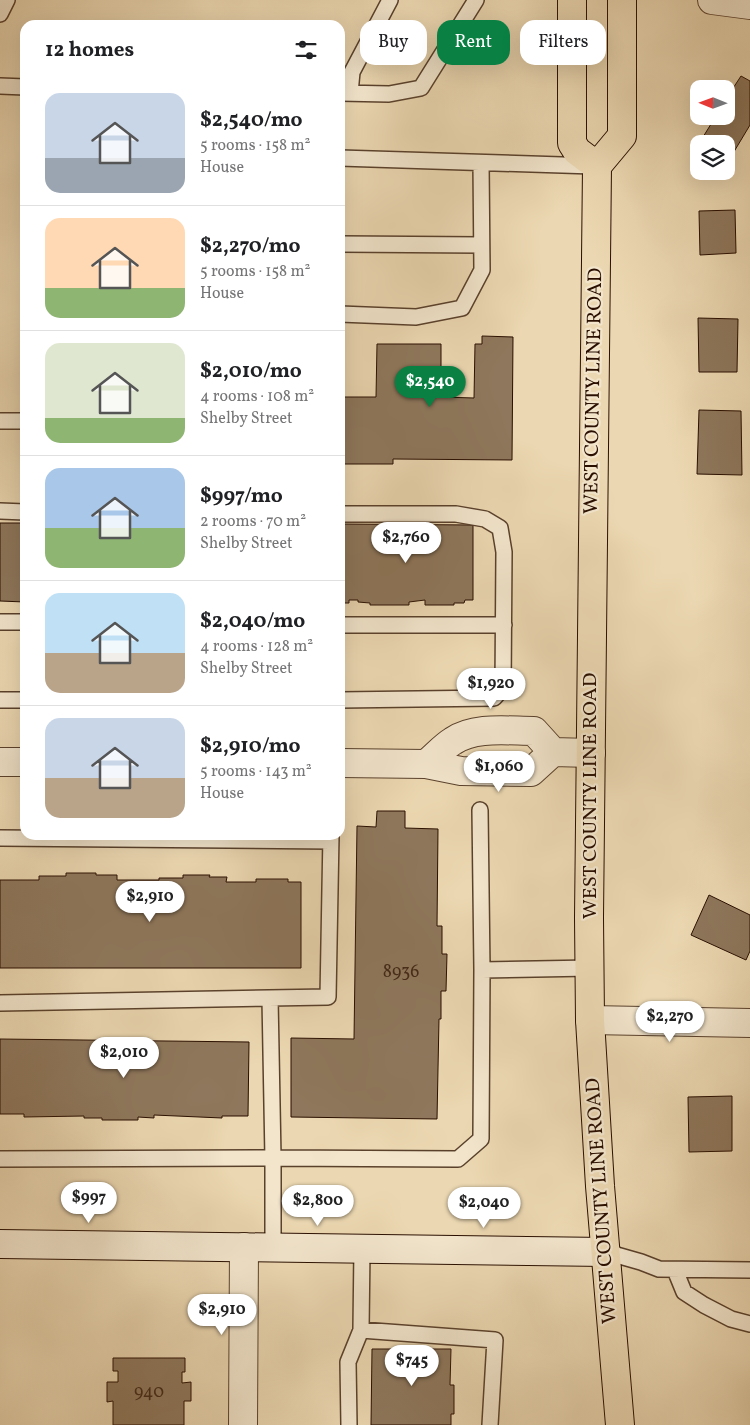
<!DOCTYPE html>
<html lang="en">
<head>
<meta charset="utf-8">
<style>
	body { margin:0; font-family:Vollkorn,serif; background:#f6f6f6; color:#202124; height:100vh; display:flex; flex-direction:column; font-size:19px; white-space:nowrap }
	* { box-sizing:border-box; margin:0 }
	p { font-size:16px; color:#757577 }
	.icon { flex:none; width:28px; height:28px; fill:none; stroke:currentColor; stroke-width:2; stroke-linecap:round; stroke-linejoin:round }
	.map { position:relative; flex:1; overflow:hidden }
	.panel { position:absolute; left:20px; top:20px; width:325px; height:820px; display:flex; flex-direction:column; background:#fff; border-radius:15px; box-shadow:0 5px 20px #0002 }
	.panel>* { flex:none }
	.banner { position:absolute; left:360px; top:20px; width:315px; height:45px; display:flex; gap:10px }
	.needle { width:32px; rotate:271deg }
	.tools { position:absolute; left:690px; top:80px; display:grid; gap:10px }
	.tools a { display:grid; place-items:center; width:45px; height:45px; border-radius:10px; background:#fff; box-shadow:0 5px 20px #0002; font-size:25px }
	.price { position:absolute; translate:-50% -42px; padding:0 11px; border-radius:18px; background:#fff; color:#222; font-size:16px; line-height:32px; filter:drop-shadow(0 1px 2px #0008) }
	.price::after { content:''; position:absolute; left:50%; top:30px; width:15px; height:11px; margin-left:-8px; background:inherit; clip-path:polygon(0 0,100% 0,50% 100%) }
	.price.on { background:#0b8043; color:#fff }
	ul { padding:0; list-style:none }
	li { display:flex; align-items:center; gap:15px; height:125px; padding:0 25px }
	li+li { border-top:1px solid #e0e0e0 }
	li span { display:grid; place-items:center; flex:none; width:140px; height:100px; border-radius:15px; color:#555 }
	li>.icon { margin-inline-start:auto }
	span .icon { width:60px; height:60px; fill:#fffc; stroke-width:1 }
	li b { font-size:21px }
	h2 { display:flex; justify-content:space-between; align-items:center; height:60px; padding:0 25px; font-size:21px }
	.pill { padding:0 18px; border-radius:15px; background:#fff; box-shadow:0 5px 20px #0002; font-size:18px; line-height:45px }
	.pill.on { background:#0b8043; color:#fff }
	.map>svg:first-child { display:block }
</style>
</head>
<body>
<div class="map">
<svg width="750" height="1425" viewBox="0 0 750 1425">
	<rect width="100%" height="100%" fill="#ebd7b1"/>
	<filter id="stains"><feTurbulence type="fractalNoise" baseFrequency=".004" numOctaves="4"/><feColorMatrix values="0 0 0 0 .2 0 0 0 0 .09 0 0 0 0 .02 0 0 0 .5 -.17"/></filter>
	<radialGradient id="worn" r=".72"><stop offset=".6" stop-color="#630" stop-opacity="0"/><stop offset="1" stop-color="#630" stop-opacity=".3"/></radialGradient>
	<path fill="#8e775c" stroke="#2a0f00" d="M741,76l9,5v44l-18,30 -6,-4v-7h-12l-11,-7 13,-21h10v-17z
		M735,210l1,43 -36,2 -1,-44z
		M698,318l40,1 -1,53h-38z
		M482,336l31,1 -1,123 -119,-1v5h-53v-121h3l-1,54h34l1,-53h64v53l33,1 1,-54h7z
		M699,410l42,1 1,64 -45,-1z
		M0,523h25v79l-25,-1z
		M340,524l133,1v75h-8l-1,3h-10v2h-29v-5l-16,2v3h-39v-2l-12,-1v-2h-9v3h-9z
		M377,811h28v17l33,1 -1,97h5v28h5l-1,37h-5v28h-2l-2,100 -146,-2v-79l63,1 3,-213 19,1z
		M66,873h30v2h21v5h42v-2h24v-3h27l-1,2h18l-1,5h30v-3h32v3h13v86h-301v-88h39v-4h27z
		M709,895l41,20v36l-4,9 -55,-25z
		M0,1039l249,3 -1,74h-26v2l-68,-3v3l-16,-1v3h-36v-2h-18v-2l-60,1v-3h-24z
		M732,1096v55l-43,1 -1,-55z
		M372,1349h79l-1,36h4v29h-3v11h-80z
		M113,1358h72v14h-3v11l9,-1v19h-7v24h-71v-24l-6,1v-20h11v-11h-5z"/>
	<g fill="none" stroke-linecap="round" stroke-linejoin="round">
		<defs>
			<path id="lane" d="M0,14l7,-14
				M0,86l25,1
				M340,93l49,1 32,-6 55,-88
				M350,93l2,-21 38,-72
				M340,158l253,8
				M340,244l141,1
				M340,314l76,3 46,-9 20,-38 -1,-107
				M0,421h25
				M0,511l25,1
				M340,514h116l29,5 15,9 4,24 -1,136 -9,10 -154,2
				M0,622h25
				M340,625h164
				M0,700h25
				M480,810l2,160
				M0,838l331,3
				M0,1003l328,-6 3,-162
				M0,1159l273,-1 -3,-160
				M273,1248v-90l185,1 23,-20 1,-169 109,-2
				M606,1252l35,10 18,7 91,1
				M675,1270l9,22 20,13 27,14 19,5
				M361,1330l134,10 -5,85
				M349,1425l-1,-63 13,-32 1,-81"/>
			<path id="street" d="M712,0l38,5
				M0,762h25
				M340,763l86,1 35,7 70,1 22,-20 38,1
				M426,764c9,-7 17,-17 27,-23 22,-15 55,-10 81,-10l19,21
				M590,1020l160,3
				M243,1425l1,-178"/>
			<path id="secondary" d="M0,1244l606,8"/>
			<path id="primary" d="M572,0v143l5,8 20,15
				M620,1425l-20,-239 -10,-166 -1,-102 8,-752 25,-30v-136"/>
		</defs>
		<use href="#lane" stroke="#5a412c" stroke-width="18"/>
		<use href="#street" stroke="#5a412c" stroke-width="30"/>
		<use href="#secondary" stroke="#2a0f00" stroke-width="30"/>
		<use href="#primary" stroke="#2a0f00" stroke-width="30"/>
		<use href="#lane" stroke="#f2e5cc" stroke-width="15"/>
		<use href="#street" stroke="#f2e5cc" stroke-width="28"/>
		<use href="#secondary" stroke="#f2e5cc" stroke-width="28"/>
		<use href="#primary" stroke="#ebd7b1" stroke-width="28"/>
	</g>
	<g text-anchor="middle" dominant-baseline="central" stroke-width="4.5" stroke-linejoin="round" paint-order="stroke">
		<g font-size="18" fill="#432917">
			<text x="401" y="972">8936</text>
			<text x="149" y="1392">940</text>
		</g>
		<g font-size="20" fill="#2a0f00" stroke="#f2e5cc">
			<text transform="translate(594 391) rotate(-89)">WEST COUNTY LINE ROAD</text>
			<text transform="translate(591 796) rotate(-90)">WEST COUNTY LINE ROAD</text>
			<text transform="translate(602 1201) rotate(-94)">WEST COUNTY LINE ROAD</text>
		</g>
	</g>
	<rect width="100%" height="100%" filter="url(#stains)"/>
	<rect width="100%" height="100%" fill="url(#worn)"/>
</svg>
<div class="tools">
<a><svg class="needle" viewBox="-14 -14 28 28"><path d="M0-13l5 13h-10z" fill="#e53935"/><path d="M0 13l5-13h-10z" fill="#757577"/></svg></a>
<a><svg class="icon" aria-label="layers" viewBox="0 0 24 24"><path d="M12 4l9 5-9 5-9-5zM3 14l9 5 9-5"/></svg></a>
</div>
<b class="price on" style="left:430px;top:408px">$2,540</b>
<b class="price" style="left:406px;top:564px">$2,760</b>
<b class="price" style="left:491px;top:710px">$1,920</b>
<b class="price" style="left:499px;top:793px">$1,060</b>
<b class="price" style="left:150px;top:923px">$2,910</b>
<b class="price" style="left:670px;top:1043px">$2,270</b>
<b class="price" style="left:124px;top:1079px">$2,010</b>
<b class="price" style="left:89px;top:1224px">$997</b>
<b class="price" style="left:318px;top:1227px">$2,800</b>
<b class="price" style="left:484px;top:1229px">$2,040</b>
<b class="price" style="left:222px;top:1336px">$2,910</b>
<b class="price" style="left:412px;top:1387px">$745</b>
<div class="banner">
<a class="pill">Buy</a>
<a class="pill on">Rent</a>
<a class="pill">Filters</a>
</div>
<section class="panel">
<h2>12 homes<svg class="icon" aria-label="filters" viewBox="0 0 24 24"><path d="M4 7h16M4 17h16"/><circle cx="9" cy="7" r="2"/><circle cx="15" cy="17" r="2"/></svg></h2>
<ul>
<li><span style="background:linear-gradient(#c9d6e8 65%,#9aa5b1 0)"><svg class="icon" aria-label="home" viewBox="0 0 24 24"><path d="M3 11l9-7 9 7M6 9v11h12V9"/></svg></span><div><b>$2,540/mo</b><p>5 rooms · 158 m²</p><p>House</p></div></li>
<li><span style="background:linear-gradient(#ffd9b3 70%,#8fb573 0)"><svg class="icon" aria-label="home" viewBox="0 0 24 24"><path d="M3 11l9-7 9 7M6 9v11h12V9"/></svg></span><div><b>$2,270/mo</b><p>5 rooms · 158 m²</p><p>House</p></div></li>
<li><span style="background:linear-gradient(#dfe7d0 75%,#8fb573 0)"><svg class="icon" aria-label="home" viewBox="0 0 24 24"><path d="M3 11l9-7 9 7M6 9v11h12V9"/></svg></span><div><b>$2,010/mo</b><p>4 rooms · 108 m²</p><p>Shelby Street</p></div></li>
<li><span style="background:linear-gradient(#a9c7e8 60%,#8fb573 0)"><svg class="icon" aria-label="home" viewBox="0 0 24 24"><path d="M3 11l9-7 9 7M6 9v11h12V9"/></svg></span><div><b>$997/mo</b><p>2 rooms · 70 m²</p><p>Shelby Street</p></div></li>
<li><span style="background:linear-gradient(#bfe0f5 60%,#b9a48a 0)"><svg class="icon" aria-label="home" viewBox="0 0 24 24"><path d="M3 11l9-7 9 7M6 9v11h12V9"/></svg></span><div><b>$2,040/mo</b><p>4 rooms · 128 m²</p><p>Shelby Street</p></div></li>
<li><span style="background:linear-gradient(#c9d6e8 60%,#b9a48a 0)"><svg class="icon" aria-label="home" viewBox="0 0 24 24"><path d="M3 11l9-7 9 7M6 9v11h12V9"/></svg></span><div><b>$2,910/mo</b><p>5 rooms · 143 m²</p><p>House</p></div></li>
</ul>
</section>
</div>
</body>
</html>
